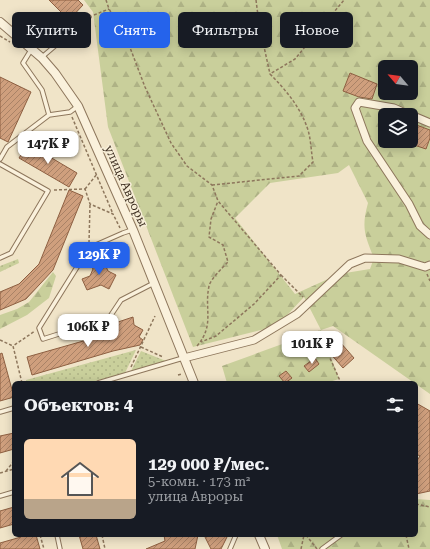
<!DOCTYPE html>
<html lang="ru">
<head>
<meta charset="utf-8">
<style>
	body { margin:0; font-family:"Roboto Serif",serif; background:#242831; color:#f1f3f6; height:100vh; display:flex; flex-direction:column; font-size:15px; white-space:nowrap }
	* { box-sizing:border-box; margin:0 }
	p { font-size:13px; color:#9ea1a6 }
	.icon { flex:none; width:22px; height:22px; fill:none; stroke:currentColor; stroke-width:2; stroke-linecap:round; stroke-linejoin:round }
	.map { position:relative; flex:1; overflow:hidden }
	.sheet { position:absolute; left:12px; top:381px; width:406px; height:156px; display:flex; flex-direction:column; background:#171b24; border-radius:6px; box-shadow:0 2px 10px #0003 }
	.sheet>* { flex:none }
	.top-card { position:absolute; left:12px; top:12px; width:406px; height:36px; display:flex; gap:8px }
	.needle { width:26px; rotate:299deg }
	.tools { position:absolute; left:378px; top:60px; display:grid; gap:8px }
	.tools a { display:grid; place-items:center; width:40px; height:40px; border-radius:6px; background:#171b24; box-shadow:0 2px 10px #0003; font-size:20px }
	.price { position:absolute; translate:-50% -34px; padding:0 9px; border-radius:8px; background:#fff; color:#222; font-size:13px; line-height:26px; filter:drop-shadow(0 1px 2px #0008) }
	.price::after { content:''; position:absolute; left:50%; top:24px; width:12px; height:9px; margin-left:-6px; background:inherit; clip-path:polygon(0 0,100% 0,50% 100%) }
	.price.active { background:#2563eb; color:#fff }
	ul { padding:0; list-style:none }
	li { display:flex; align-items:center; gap:12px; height:100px; padding:0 12px }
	li span { display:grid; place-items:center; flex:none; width:112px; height:80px; border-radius:6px; color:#555 }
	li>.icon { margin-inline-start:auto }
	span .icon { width:48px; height:48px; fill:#fffc; stroke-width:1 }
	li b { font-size:17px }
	h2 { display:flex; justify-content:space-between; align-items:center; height:48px; padding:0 12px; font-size:17px }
	.tag { padding:0 14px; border-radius:6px; background:#171b24; box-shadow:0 2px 10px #0003; font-size:14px; line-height:36px }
	.tag.active { background:#2563eb; color:#fff }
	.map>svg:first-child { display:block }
</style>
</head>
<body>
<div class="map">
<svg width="430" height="549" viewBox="0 0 430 549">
	<defs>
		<pattern id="grass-dots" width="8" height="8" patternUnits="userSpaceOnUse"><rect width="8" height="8" fill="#c9cf9b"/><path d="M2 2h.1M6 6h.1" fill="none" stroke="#aeb285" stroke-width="1.8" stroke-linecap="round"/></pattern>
		<pattern id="forest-firs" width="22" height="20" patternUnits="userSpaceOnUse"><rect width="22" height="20" fill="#c9cf9b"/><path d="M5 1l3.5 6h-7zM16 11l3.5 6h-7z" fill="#aeb285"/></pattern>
		<pattern id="building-hatch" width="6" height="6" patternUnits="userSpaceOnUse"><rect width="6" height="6" fill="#cf9f7d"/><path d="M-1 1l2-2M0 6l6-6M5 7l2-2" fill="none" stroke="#a98266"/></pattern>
	</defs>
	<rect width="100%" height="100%" fill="#f0e4c8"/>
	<path fill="url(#grass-dots)" d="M18,259l1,4 -19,9v-6z
		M136,350l-11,23 -37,10h-62v-3z
		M141,351l25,10 -35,10z"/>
	<path fill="url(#forest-firs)" fill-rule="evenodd" d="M84,0h346v394l-97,-68 -12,4 18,49 -13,4h-99l-5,-17 99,-36 -17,-33 -27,29 -84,21 -85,-220 -15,-115zM385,67h26v26h-26zM385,115h26v26h-26zM349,165l19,38c-7,25 -3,33 6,55l-4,11 -31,5 -44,20 -60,-76 35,-35 68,-10z
		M53,272l3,4 -7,22 -22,17 -27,14v-14l17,-6 12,-7z
		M416,499l14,1v49h-104l18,-14h72z
		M277,535h62l-18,14h-39z"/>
	<path fill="url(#building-hatch)" stroke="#8d5f41" d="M49,0h29l5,5 -14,15z
		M350,73l27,11 -5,15 -13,-2 -16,-6z
		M0,77l31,15 -23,50 -8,-4z
		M411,123l19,7v8l-4,11 -15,-5z
		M28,144l49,29 -8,14 -50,-29z
		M69,190l14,6 -30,74 -27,29 -26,11v-18l19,-8 20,-20z
		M102,258l6,13 8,4 -7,14 -8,-4 -14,5 -5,-11 8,-3 3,-7 -3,-6z
		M133,317l1,8 9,5 -4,7 4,3 -3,5 -27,6 -81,24 -5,-18 81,-23 10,-4 -3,-7z
		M340,342l14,16 -11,10 -14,-16z
		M2,353l12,44 -14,4v-47z
		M315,358l4,6 -10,8 -5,-6z
		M286,371l6,7 -7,5 -6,-7z
		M416,403l14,8v80l-14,3v-32l4,-6 -4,-2z
		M14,433v16l-14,4v-17z
		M14,507v17l-14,4v-17z
		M21,535h15l4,14h-40v-6l21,-6z
		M79,535h17l4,14h-17z
		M164,535h34l-3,14h-49l19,-8z
		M204,535h24l-7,14h-10z"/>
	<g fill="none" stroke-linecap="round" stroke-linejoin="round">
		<defs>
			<path id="service" d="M31,50l-8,13 19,27 7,25
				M42,57l47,-40
				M0,159l7,-12 42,-32 21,-3 8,-6
				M0,164l48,27 -37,62 -11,5
				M132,230l-9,3 -34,15 -50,80 4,11 66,-21 12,-18 33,-17
				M98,383l85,-25
				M0,412l14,-4
				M0,496l14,-4
				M57,535l3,14
				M230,549l6,-14
				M322,549l19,-14"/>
			<path id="minor" d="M410,115l-16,-7 -35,-6 -4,6 12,33 42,63 11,22 10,9
				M411,115l19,8
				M184,358l70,-18 43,-26 53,-50 15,-6 34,1 26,8 5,-2"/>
			<path id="tertiary" d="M0,22l42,36 13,15 23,33 55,124 61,153
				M259,535l6,14"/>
		</defs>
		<use href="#service" stroke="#8d765c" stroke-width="5.5"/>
		<use href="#minor" stroke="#8d765c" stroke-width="9"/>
		<use href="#tertiary" stroke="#8d765c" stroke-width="10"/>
		<path stroke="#8d765c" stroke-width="1.5" stroke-dasharray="3 2" stroke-linecap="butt" d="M106,0l3,9 17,28 19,50 26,56 16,23 25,19 6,16 63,74 -27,29 -38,32 -15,6
			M256,0l3,24 11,50
			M94,15l15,-6
			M0,36l10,6
			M72,117l41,97
			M212,185l87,-9 14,-14c-2,-11 -2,-22 -5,-32 -7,-22 -22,-40 -38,-56l25,-15 49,-59
			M85,189l12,-15
			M54,190l31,-1 5,15 23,10 7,14
			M89,243l1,-39
			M427,274l3,7
			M281,275l22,22
			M318,331l23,52
			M0,340l13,6
			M197,346c18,-21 7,-36 12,-60 1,-6 14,-19 19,-24l-5,-17 -14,-8 2,-18 7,-18
			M141,347l22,10
			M131,367l24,-51
			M178,375l4,-1
			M22,383l-9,-37 22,-15
			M6,471l8,-10
			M0,473l14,-4
			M416,504l14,3
			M40,535l4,14
			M102,535l3,14
			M306,535l11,14
			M406,535l3,14
			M301,549l3,-14"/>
		<use href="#service" stroke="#faf1dc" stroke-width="3.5"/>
		<use href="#minor" stroke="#faf1dc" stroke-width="7"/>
		<use href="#tertiary" stroke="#faf1dc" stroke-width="8"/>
	</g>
	<g text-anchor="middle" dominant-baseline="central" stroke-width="3" stroke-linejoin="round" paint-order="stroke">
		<g font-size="12" fill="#3d2e20" stroke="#f7eed8">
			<text transform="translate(126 186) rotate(66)">улица Авроры</text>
		</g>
	</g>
</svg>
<div class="tools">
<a><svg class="needle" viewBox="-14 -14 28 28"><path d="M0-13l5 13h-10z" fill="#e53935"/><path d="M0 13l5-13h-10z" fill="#9ea1a6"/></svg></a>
<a><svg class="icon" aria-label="layers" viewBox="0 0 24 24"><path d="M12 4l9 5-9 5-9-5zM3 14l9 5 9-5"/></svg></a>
</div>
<b class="price" style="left:48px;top:165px">147K ₽</b>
<b class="price active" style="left:99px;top:276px">129K ₽</b>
<b class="price" style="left:88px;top:348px">106K ₽</b>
<b class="price" style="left:312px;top:365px">101K ₽</b>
<div class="top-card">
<a class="tag">Купить</a>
<a class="tag active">Снять</a>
<a class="tag">Фильтры</a>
<a class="tag">Новое</a>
</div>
<section class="sheet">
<h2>Объектов: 4<svg class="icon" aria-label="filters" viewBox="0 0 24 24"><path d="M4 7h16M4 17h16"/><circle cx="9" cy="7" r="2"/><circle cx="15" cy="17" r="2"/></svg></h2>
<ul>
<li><span style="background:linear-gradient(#ffd9b3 75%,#b9a48a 0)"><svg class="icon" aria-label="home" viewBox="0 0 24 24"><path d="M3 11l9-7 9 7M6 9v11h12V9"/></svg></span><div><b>129 000 ₽/мес.</b><p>5-комн. · 173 m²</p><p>улица Авроры</p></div></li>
</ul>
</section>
</div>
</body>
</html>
